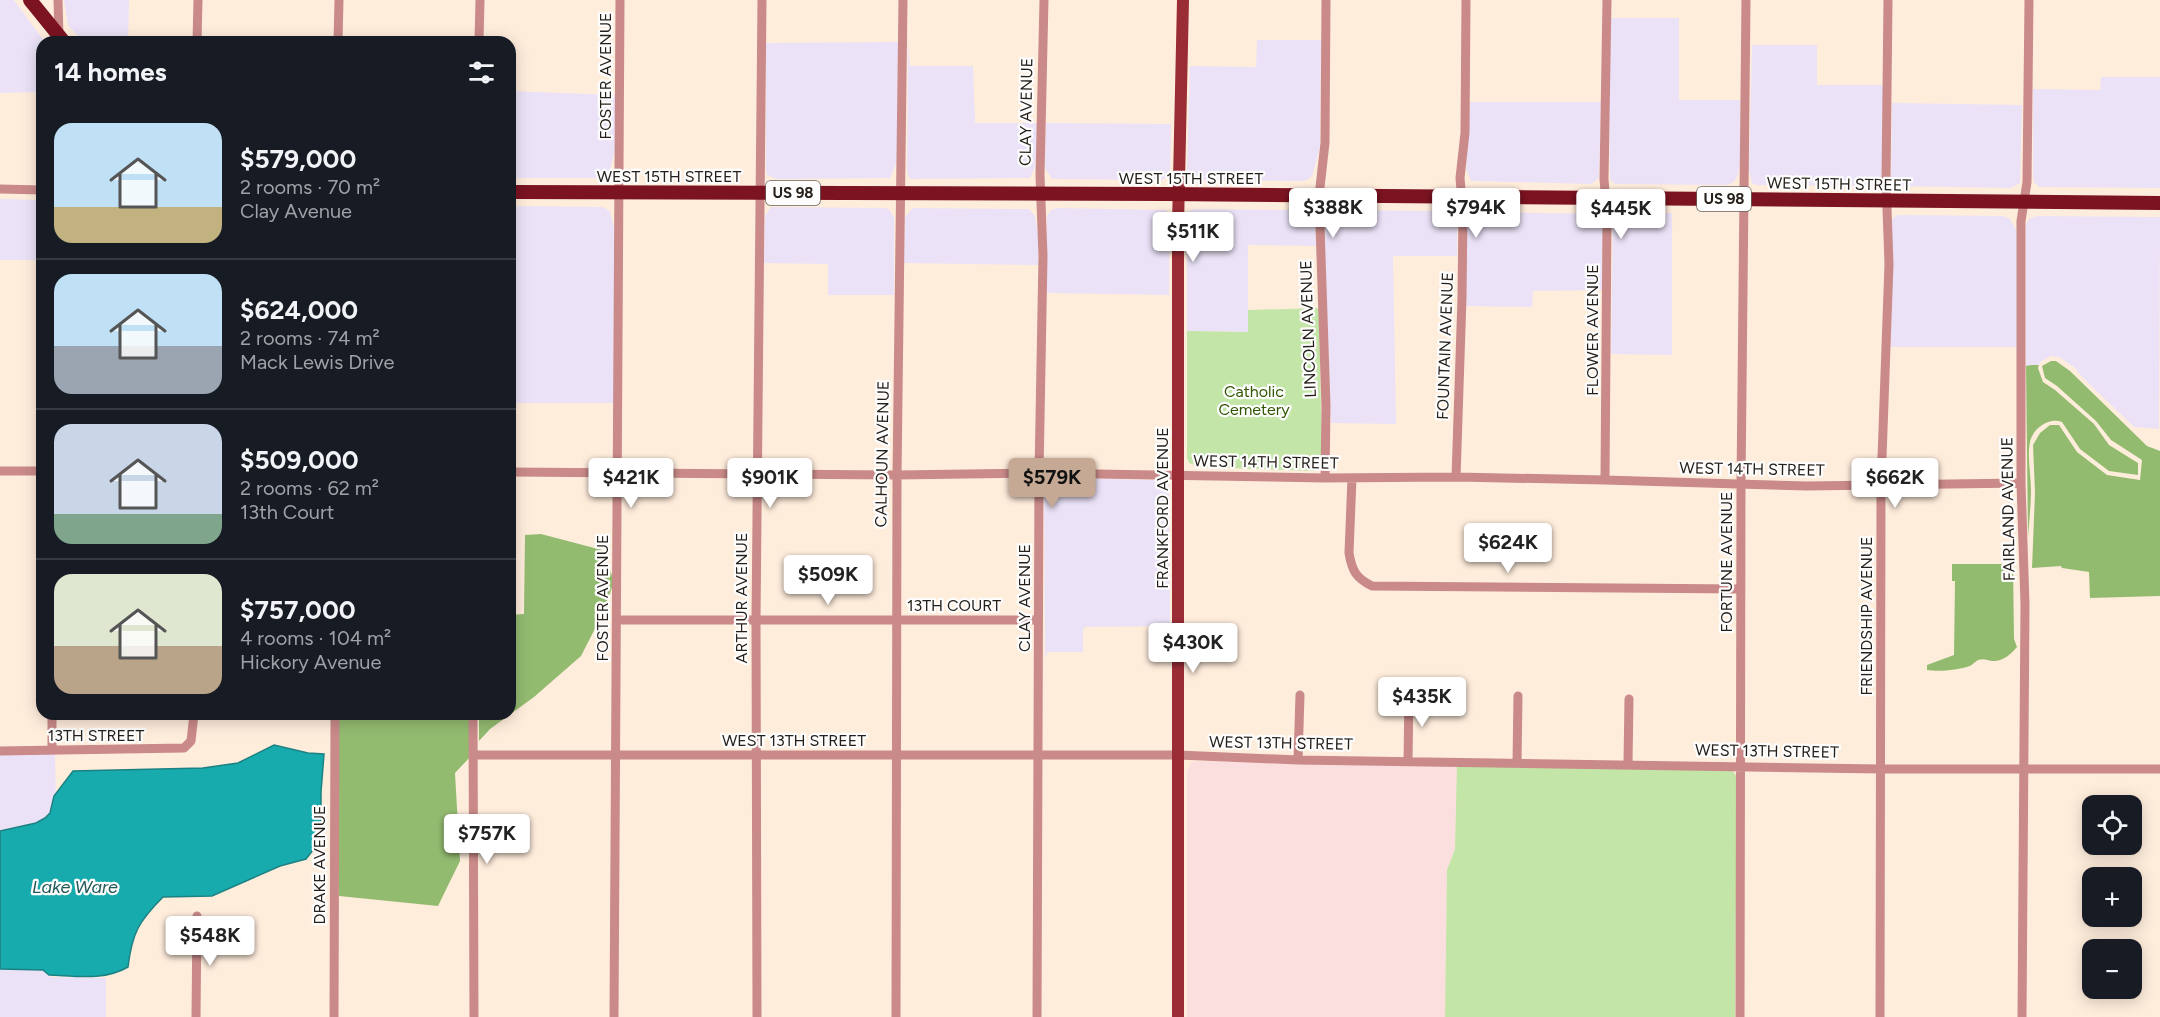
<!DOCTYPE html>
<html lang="en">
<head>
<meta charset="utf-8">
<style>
	body { margin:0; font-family:Figtree,sans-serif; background:#242831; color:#f1f3f6; height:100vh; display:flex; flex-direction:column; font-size:22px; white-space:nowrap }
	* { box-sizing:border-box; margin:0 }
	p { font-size:20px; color:#9ea1a6 }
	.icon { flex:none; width:33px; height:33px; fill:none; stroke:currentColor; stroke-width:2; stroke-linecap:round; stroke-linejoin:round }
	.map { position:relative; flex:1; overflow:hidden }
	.drawer { position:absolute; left:36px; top:36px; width:480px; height:684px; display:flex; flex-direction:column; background:#171b24; border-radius:18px; box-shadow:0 3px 15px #0003 }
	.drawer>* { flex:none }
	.tools { position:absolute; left:2082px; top:795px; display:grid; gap:12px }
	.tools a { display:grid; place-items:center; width:60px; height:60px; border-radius:12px; background:#171b24; box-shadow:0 3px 15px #0003; font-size:30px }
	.price { position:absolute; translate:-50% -51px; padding:0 14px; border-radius:6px; background:#fff; color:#222; font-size:20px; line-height:39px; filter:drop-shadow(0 2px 3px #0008) }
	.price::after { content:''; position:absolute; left:50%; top:36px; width:18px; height:14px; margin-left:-9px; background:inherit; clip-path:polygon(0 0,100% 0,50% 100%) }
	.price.on { background:#c5a994; color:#111 }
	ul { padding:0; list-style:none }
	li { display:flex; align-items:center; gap:18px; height:150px; padding:0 18px }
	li+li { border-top:2px solid #363941 }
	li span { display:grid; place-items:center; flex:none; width:168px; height:120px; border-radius:18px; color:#555 }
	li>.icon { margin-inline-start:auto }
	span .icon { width:72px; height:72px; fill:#fffc; stroke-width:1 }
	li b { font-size:26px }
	h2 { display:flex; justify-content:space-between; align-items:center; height:72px; padding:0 18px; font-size:26px }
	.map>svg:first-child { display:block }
</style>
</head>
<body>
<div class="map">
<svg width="2160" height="1017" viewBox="0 0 2160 1017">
	<rect width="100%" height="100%" fill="#ffeddc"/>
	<path fill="#ebe2f7" d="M0,0h14l31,42h-3v50l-42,1z
		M64,0h65l-1,42h-45l-15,-17z
		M1611,18h68v82h61v64l-2,11 -4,7 -8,3 -111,-1 -5,-4 -1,-76z
		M1257,40h64l-1,108 -8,28 -5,4 -5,1 -109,-1 -4,-3 -2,-5 3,-106 66,1z
		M898,42l-1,120 -7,16 -114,1 -9,-4 -1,-5v-127z
		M908,42l2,24h63l2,57h62l-2,44 -5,11 -117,1 -4,-1 -2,-7z
		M1752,45h65v40h66l-1,91 -5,9 -4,1 -116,-1 -5,-2 -3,-12z
		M2101,77h59v111l-121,-1 -5,-5 -1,-6v-87l67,1z
		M510,91l105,4v54l-6,26 -9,3h-90z
		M1470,102h131l-2,76 -8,6 -120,-3 -5,-12z
		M1892,103l130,2 -2,78 -9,5 -117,-2 -3,-7z
		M1046,123l125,1 -1,52 -8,4 -110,-1 -7,-11z
		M0,199l35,1 7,2v58h-42z
		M510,206l93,1 7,4 4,17 1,175h-105z
		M771,207l113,1 5,1 5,8v78h-66v-31l-64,-1 1,-47z
		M913,208l116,1 6,7 3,18v31l-134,-2 1,-46z
		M1057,208l109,2 3,6v79l-122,-2v-77l4,-6z
		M1194,209l110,1 8,5 3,9 1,22 -68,-1v87l-61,-1v-113l2,-7z
		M1334,210l110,1 6,3 7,10v32h-64l3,168 -65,-1 -7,-184 2,-24z
		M1473,212l125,2 5,8 -1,68 -69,1 -1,16 -66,-1 1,-86z
		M1622,213h50v142l-61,-1 2,-138z
		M1898,215l105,1 7,3 7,13v115h-126l1,-128z
		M2038,216l122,1 -1,212 -25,-2 -52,-50 -7,-9 -16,-11 -8,-1 -11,6 -1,3 -13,1v-142l4,-6z
		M1044,478l118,2 6,2 1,5 1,139 -85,1 -2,3v22h-35l-3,6z
		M55,754l2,97h-57v-96z
		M0,969l43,1 7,7 56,1v39h-106z"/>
	<path fill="#fadfde" d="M1198,761l259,3 -2,85 -8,21 -2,147h-258v-246l4,-8z"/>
	<path fill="#c3e5a7" d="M1319,308l3,155 -7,8 -114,-4 -12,-4 -2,-5v-127l61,1v-22z
		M1457,764l275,6 5,7 -2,240h-290l2,-147 8,-21z"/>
	<path fill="#93bb70" d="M2051,361h5l14,10 77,75 13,5v145l-70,2 -1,-26 -27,-4 -1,-2 -29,2 3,-75 -2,-48 7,-12 10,-8h9l18,27 30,23 33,5 2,-20 -31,-20 -15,-19 -39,-35 -12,-8 -3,-12z
		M2031,365h8l-1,3 5,14 12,8 39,34 15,21 29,18v12l-29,-4 -29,-22 -18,-27c-13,-5 -29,6 -32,20 -3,14 1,33 1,48 0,16 -2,32 -3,48l-2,-172z
		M541,534l61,16 11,28v7l-12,32 -20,39 -47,41 -44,32 -11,12v-27h31v-99l14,-1 1,-79z
		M1952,564h61l1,75 3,8c-6,7 -14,15 -25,14 -5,-1 -8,-3 -14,-1 -3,2 -5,4 -8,6 -12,4 -31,6 -43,4v-5l27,-10 1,-74h-3z
		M339,714h131v43l-15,16 5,88 -22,45 -99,-10z"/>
	<path fill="#18abae" stroke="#1c8182" stroke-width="1.5" d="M274,745l34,8 16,1 -3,38v48l-15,19 -26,7 -68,30 -49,1c-24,24 -31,36 -35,70 -24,14 -52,9 -79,8l-6,-5 -43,-1v-138l36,-8 9,-5 5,-5 4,-17 19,-25 130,-3 35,-5z"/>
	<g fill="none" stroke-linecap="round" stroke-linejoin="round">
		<path stroke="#c98a89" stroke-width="9" d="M58,0l1,37
			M197,42l1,-42
			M338,42l1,-42
			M479,42l1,-42
			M0,189l42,1
			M0,471h42
			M510,472l387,3 142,-2 286,5 131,-1 149,3 202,6 214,-3
			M1456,477l6,-179 1,-85 -3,-35 5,-45 1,-133
			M1325,478l1,-72 -7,-210 6,-53 1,-143
			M1352,478l-3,75c3,18 7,25 23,33l369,3
			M1605,480l2,-262 -3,-39 3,-179
			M617,620h421
			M473,714l1,303
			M52,750v-36
			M0,751l184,-3 7,-7 3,-27
			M473,755h705l120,5 583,9h279
			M1298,760l2,-65
			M1408,761l1,-66
			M1517,763l1,-67
			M1628,763l1,-64
			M196,1017l1,-101
			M334,1017l1,-303
			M614,1017l6,-1017
			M757,1017l-1,-397 6,-620
			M896,1017l1,-542 6,-475
			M1037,1017l2,-544 4,-217 -3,-81 4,-175
			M1740,1017l1,-533 5,-484
			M1880,1017l1,-532 8,-221 -3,-83 2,-181
			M2022,1017l3,-413 -4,-121v-262l6,-39 2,-182"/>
		<path stroke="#9a2c36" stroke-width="12" d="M1178,1017v-792l5,-225"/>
		<path stroke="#7b1321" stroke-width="14" d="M30,0l34,42
			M510,192l657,2 993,9"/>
	</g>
	<g text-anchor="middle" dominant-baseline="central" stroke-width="4.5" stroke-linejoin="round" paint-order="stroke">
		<g fill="#fdfdfd" stroke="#67625e" stroke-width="1.5">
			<rect x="766" y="181" width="54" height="24" rx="4.5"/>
			<rect x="1697" y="187" width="54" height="24" rx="4.5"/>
		</g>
		<g font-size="15" font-weight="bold" fill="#27201a">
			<text x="793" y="193">US 98</text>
			<text x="1724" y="199">US 98</text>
		</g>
		<g font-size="16" fill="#27201a" stroke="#fdfdfd">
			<text transform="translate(605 76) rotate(-90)">FOSTER AVENUE</text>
			<text transform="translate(1026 112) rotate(-89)">CLAY AVENUE</text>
			<text x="669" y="176">WEST 15TH STREET</text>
			<text x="1191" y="178">WEST 15TH STREET</text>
			<text transform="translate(1839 184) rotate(1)">WEST 15TH STREET</text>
			<text transform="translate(1308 329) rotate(-92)">LINCOLN AVENUE</text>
			<text transform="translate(1592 330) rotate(-90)">FLOWER AVENUE</text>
			<text transform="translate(1445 346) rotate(-88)">FOUNTAIN AVENUE</text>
			<text transform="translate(882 454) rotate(-89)">CALHOUN AVENUE</text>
			<text transform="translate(1266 462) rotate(1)">WEST 14TH STREET</text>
			<text transform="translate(1752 469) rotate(1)">WEST 14TH STREET</text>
			<text transform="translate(1162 508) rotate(-90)">FRANKFORD AVENUE</text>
			<text transform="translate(2008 509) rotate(-91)">FAIRLAND AVENUE</text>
			<text transform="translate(1726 562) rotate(-90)">FORTUNE AVENUE</text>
			<text transform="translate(602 598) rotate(-90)">FOSTER AVENUE</text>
			<text transform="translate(741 598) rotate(-90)">ARTHUR AVENUE</text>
			<text transform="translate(1024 598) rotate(-90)">CLAY AVENUE</text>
			<text x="954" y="605">13TH COURT</text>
			<text transform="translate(1866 616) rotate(-90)">FRIENDSHIP AVENUE</text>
			<text x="96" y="735">13TH STREET</text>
			<text x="794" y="740">WEST 13TH STREET</text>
			<text transform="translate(1281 743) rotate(1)">WEST 13TH STREET</text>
			<text transform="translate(1767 751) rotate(1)">WEST 13TH STREET</text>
			<text transform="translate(319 865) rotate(-90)">DRAKE AVENUE</text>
		</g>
		<g font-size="16" fill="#325500" stroke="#fdfdfd">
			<text x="1254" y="391">Catholic<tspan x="1254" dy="18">Cemetery</tspan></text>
		</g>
		<g font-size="18" font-style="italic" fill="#23595a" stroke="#fdfdfd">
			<text x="75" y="887">Lake Ware</text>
		</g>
	</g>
</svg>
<div class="tools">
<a><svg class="icon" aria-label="locate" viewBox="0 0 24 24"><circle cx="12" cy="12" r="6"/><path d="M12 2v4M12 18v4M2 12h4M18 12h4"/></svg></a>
<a>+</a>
<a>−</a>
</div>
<b class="price" style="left:1333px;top:239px">$388K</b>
<b class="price" style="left:1476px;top:239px">$794K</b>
<b class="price" style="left:1621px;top:240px">$445K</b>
<b class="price" style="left:1193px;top:263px">$511K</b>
<b class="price" style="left:631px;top:509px">$421K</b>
<b class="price" style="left:770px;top:509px">$901K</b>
<b class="price on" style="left:1052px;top:509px">$579K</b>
<b class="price" style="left:1895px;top:509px">$662K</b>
<b class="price" style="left:1508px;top:574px">$624K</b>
<b class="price" style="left:828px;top:606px">$509K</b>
<b class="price" style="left:1193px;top:674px">$430K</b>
<b class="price" style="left:1422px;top:728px">$435K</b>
<b class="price" style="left:487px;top:865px">$757K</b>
<b class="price" style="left:210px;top:967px">$548K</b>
<section class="drawer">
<h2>14 homes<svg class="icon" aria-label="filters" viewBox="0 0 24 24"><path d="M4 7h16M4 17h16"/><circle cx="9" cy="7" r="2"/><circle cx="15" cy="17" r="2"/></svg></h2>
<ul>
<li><span style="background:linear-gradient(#bfe0f5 70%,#c2b280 0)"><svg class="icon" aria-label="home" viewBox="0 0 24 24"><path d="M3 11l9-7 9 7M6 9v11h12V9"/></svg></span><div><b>$579,000</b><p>2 rooms · 70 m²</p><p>Clay Avenue</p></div></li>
<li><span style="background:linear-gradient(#bfe0f5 60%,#9aa5b1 0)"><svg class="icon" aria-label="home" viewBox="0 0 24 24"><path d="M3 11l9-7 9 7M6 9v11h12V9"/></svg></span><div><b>$624,000</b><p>2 rooms · 74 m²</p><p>Mack Lewis Drive</p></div></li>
<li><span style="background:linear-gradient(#c9d6e8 75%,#7fa58c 0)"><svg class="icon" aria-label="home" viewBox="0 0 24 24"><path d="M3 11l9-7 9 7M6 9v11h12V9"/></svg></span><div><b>$509,000</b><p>2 rooms · 62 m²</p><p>13th Court</p></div></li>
<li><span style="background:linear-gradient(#dfe7d0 60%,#b9a48a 0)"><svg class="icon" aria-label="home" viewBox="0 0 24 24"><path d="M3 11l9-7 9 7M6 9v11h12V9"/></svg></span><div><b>$757,000</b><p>4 rooms · 104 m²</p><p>Hickory Avenue</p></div></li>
</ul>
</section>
</div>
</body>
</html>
